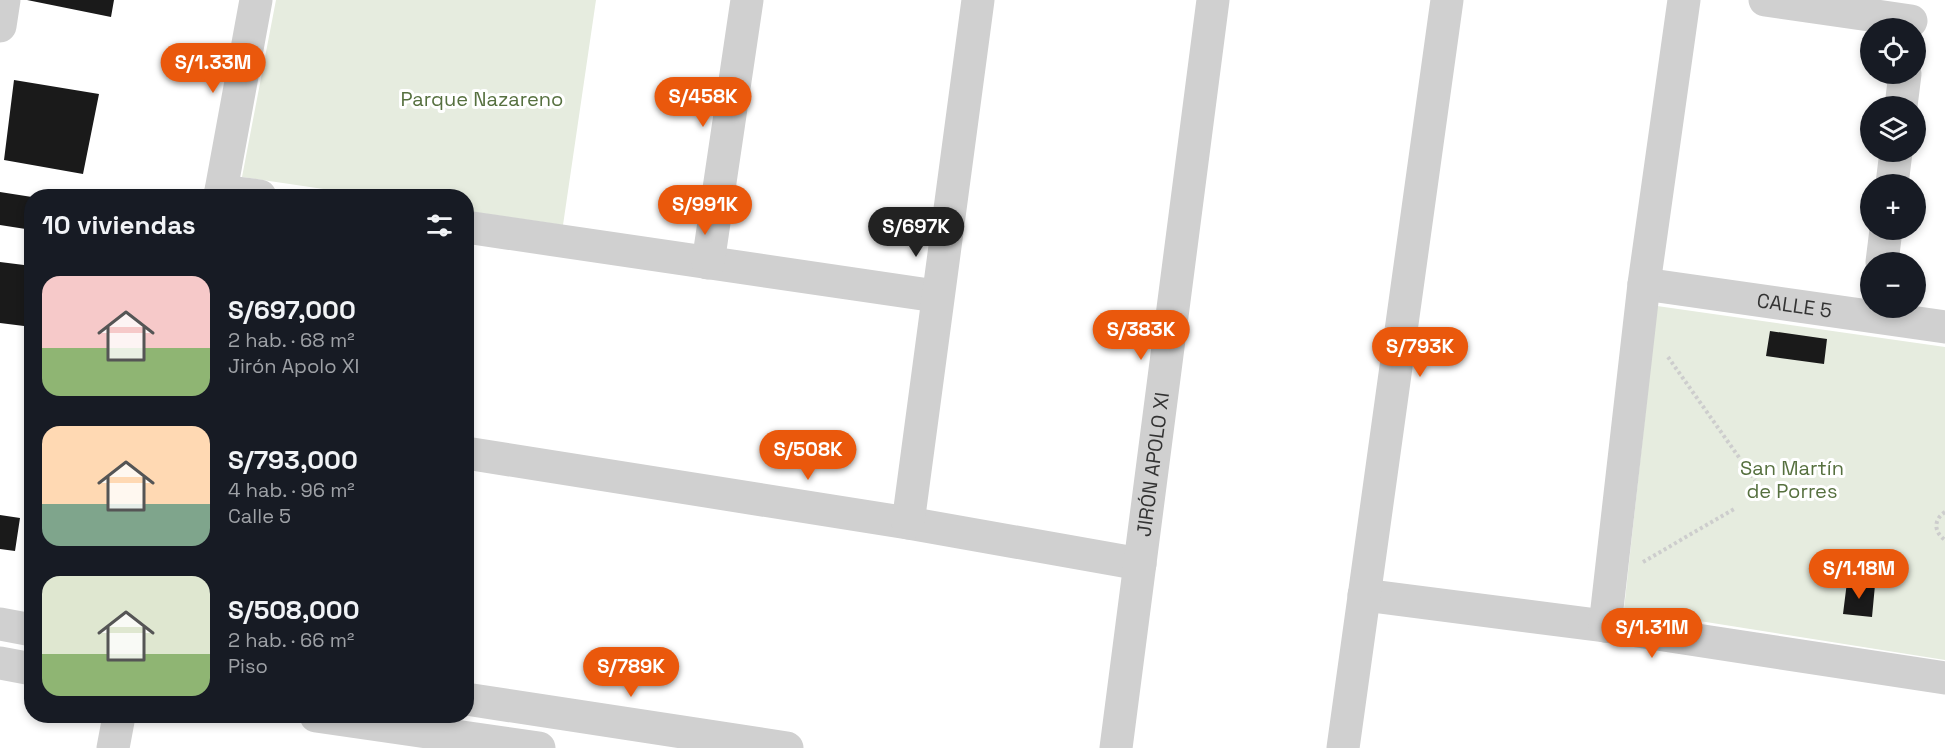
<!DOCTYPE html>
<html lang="es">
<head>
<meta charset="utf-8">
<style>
	body { margin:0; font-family:"Space Grotesk",sans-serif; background:#242831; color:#f1f3f6; height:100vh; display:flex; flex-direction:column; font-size:22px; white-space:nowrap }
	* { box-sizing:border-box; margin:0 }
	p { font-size:20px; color:#9ea1a6 }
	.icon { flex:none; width:33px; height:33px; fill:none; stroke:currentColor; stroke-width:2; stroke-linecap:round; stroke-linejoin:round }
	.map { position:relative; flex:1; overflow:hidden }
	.drawer { position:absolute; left:24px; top:189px; width:450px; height:534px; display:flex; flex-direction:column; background:#171b24; border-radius:24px; box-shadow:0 3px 9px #0003 }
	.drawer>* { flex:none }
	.controls { position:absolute; left:1860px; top:18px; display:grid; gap:12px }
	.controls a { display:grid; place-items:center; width:66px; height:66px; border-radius:50%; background:#171b24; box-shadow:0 3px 9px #0003; font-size:30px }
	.price { position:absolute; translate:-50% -51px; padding:0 14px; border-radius:21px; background:#ea580c; color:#fff; font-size:20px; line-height:39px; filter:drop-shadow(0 2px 3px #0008) }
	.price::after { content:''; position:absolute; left:50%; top:36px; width:18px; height:14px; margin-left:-9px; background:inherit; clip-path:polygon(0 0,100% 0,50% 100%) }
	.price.active { background:#222; color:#fff }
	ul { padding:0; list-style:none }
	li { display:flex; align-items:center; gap:18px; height:150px; padding:0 18px }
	li span { display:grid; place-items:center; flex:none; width:168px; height:120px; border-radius:18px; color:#555 }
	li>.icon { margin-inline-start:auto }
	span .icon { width:72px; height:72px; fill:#fffc; stroke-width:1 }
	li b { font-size:26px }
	h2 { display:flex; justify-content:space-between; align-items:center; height:72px; padding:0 18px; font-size:26px }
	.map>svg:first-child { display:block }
</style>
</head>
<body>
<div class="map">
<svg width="1945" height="748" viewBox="0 0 1945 748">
	<rect width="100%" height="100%" fill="#fff"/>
	<path fill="#e6ecdf" d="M276,0h320l-33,225 -96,-14 -1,-15h-95l-129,-19z
		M1657,306l288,41v313l-321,-51z"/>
	<path fill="#1a1a1a" d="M27,0h87l-3,17z
		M14,80l85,14 -16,80 -79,-14z
		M0,192l32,5v33l-32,-5z
		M0,262l32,4v61l-32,-4z
		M1770,331l57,8 -3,25 -58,-8z
		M0,515l20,3 -5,33 -15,-2z
		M1847,582l28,3 -3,32 -29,-3z"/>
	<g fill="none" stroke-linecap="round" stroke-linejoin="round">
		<path stroke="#cdcdcd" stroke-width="4" stroke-dasharray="3 3" stroke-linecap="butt" d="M1668,357l87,123
			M1945,512c-12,8 -11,20 0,28
			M1643,562l91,-53"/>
		<g stroke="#d0d0d0" stroke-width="33">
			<path d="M1765,0l146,21"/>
			<path d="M1901,106l4,-32"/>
			<path d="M1892,184l4,-32"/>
			<path d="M221,191l39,5"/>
			<path d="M220,196l36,-196"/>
			<path d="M466,227l470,69"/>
			<path d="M1882,262l4,-32"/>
			<path d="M708,263l39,-263"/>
			<path id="s1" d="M1644,284l301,43"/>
			<path d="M466,453l442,70 232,41"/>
			<path d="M908,523l70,-523"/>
			<path d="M1364,595l241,31 340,52"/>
			<path d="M1605,626l39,-342 40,-284"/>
			<path d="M113,748l6,-32"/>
			<path id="s2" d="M1116,748l97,-748"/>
			<path d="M1343,748l104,-748"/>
		</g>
		<path stroke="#d0d0d0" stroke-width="33" d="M0,26l4,-26
			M0,624l32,6
			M0,663l32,6
			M466,699l321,49
			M316,716l223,32"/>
	</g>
	<g text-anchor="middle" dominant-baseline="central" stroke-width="6" stroke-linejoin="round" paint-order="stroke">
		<g font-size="20" fill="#56703f" stroke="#fff">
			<text x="482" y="99">Parque Nazareno</text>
			<text x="1792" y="468">San Martín<tspan x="1792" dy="23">de Porres</tspan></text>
		</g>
		<g font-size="20" fill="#333" stroke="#fff">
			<text stroke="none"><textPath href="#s1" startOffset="152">CALLE 5</textPath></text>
			<text stroke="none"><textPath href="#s2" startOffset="286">JIRÓN APOLO XI</textPath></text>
		</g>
	</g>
</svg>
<div class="controls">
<a><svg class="icon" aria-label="locate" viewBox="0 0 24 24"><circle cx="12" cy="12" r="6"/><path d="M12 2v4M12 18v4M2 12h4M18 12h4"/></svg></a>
<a><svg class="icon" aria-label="layers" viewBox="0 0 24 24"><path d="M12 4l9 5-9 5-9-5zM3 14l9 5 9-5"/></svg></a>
<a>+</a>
<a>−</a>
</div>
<b class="price" style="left:213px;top:94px">S/1.33M</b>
<b class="price" style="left:703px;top:128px">S/458K</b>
<b class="price" style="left:705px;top:236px">S/991K</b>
<b class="price active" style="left:916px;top:258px">S/697K</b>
<b class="price" style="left:1141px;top:361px">S/383K</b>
<b class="price" style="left:1420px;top:378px">S/793K</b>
<b class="price" style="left:808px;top:481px">S/508K</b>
<b class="price" style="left:1859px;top:600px">S/1.18M</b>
<b class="price" style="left:1652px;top:659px">S/1.31M</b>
<b class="price" style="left:631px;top:698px">S/789K</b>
<section class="drawer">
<h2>10 viviendas<svg class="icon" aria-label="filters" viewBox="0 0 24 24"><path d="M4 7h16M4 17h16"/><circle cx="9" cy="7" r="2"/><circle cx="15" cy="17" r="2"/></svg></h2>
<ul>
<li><span style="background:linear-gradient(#f6c9c9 60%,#8fb573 0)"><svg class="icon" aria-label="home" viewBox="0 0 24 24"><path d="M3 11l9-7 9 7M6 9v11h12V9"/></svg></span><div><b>S/697,000</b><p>2 hab. · 68 m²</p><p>Jirón Apolo XI</p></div></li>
<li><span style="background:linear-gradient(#ffd9b3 65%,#7fa58c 0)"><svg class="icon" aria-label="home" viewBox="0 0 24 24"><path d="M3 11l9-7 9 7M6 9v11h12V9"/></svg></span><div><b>S/793,000</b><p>4 hab. · 96 m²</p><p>Calle 5</p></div></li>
<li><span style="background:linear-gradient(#dfe7d0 65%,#8fb573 0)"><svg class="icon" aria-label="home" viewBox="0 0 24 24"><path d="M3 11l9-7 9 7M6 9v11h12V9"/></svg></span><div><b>S/508,000</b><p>2 hab. · 66 m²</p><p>Piso</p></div></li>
</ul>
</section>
</div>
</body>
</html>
